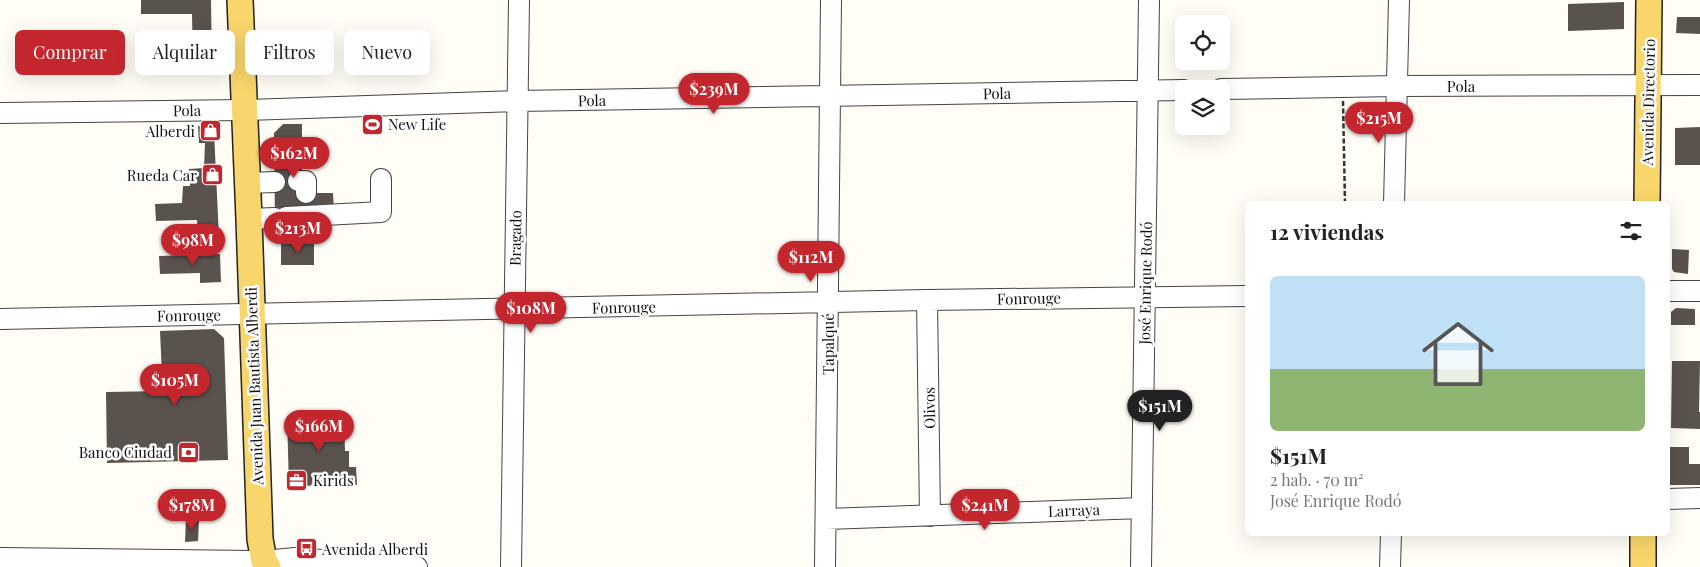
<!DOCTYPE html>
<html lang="es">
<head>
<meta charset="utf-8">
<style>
	body { margin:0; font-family:"Playfair Display",serif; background:#f6f6f6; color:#222; height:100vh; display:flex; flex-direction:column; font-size:19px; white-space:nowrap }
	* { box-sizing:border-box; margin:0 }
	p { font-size:16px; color:#767676 }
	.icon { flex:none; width:28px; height:28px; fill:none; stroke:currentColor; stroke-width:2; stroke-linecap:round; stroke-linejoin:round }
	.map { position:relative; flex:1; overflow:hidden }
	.side { position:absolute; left:1245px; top:201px; width:425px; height:335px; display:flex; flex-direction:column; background:#fff; border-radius:8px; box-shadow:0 5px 20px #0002 }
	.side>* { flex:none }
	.hud { position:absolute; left:15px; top:30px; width:475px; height:45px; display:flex; gap:10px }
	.tools { position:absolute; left:1175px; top:15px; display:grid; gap:10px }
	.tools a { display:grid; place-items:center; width:55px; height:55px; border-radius:8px; background:#fff; box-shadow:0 5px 20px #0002; font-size:25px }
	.price { position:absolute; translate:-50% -42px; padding:0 11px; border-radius:18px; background:#c4262e; color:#fff; font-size:16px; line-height:32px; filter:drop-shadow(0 1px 2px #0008) }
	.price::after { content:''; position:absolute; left:50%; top:30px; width:15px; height:11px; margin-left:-8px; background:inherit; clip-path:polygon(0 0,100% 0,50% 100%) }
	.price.current { background:#222; color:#fff }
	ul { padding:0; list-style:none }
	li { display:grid; align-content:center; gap:10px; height:265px; padding:0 25px }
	li span { display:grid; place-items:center; height:155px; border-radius:8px; color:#555 }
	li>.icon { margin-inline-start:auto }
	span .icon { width:90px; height:90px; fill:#fffc; stroke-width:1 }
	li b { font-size:21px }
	h2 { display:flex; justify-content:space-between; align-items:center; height:60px; padding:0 25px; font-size:21px }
	.pill { padding:0 18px; border-radius:8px; background:#fff; box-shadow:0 5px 20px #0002; font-size:18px; line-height:45px }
	.pill.current { background:#c4262e; color:#fff }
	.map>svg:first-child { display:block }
</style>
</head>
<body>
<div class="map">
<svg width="1700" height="567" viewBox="0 0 1700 567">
	<rect width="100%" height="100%" fill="#fffdf5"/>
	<path fill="#5a524d" d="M141,0h70l1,68h-19l-1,-54h-51z
		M1624,2v27l-56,2v-27z
		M1677,17h23v17l-24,-1z
		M283,124h19v48l-4,21h35l1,17 -59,13 -1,-90z
		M198,126h11l5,5 5,107h-21l-1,-18 -41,1 -1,-17 27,-1 1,-17h7l-1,-17 15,-1 1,-25h-6z
		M1700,127v38h-25v-37z
		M281,243h33v22h-33z
		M1672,249l17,1 -1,24 -14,-2 -2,-3z
		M220,254l1,28 -21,1v-10l-40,1 -1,-18z
		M1676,308l19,1v16h-24v-13z
		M214,329l10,9 4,122 -121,3 -1,-71 60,-1v-15h-4l-2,-45z
		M1672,361h28l-1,51h1v17l-29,-1z
		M344,415l1,36h4v16h7l1,18 -68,1 -2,-70z
		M1668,447h21v17h11v21h-32z
		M186,520h13l-1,21 -13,1z"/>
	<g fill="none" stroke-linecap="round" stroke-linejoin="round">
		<defs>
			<path id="minor" d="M1221,89l177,-3 302,-1
				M0,113l243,-3 274,-9 667,-11
				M298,181h8v12
				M247,183l28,-1
				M1394,204l5,-204
				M286,217l95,-5v-33
				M249,219l26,-1
				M1668,291h32
				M927,300l3,216
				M0,319l927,-19 321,-4
				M1668,499l32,-1
				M826,519l316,-11
				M0,558l264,3 31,-3 122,9
				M511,567l8,-567
				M825,567l6,-567
				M1141,567l8,-567
				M1390,567l1,-33"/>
			<path id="major" d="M240,0l9,219 11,320 4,22 4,6
				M1647,204l2,-204
				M1643,567v-33"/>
		</defs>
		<use href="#minor" stroke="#444" stroke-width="22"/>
		<use href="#major" stroke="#222" stroke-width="28"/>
		<path stroke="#333" stroke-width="2.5" stroke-dasharray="5 2.5" stroke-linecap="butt" d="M1343,101l2,103"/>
		<use href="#minor" stroke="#fff" stroke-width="20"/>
		<use href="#major" stroke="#f9d66b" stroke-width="25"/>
	</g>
	<defs>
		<symbol id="stadium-square" viewBox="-11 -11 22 22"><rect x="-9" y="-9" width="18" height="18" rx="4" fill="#c4262e" stroke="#fff"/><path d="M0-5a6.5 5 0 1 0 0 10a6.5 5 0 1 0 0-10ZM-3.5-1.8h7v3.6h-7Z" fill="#fff"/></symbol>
		<symbol id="shop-square" viewBox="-11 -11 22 22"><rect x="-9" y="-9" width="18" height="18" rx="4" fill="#c4262e" stroke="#fff"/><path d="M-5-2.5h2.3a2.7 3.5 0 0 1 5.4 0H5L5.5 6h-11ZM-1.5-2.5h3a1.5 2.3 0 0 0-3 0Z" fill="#fff"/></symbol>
		<symbol id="bank-square" viewBox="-11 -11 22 22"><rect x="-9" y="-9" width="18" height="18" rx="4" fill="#c4262e" stroke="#fff"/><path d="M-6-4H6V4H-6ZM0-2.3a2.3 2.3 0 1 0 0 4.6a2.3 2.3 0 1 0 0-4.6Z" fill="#fff"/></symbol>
		<symbol id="office-square" viewBox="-11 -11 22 22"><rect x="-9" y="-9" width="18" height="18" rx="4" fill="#c4262e" stroke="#fff"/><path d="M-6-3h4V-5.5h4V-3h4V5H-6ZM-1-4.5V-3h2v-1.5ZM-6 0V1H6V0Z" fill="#fff"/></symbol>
		<symbol id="bus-square" viewBox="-11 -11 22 22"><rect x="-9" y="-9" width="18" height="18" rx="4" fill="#c4262e" stroke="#fff"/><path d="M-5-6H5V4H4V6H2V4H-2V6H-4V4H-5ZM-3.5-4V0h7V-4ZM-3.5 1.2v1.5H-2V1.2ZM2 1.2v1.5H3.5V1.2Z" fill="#fff"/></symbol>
	</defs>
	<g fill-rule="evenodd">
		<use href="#stadium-square" x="360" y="112" width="25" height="25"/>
		<use href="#shop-square" x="198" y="118" width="25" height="25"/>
		<use href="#shop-square" x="200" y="162" width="25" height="25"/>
		<use href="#bank-square" x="176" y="440" width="25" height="25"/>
		<use href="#office-square" x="284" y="468" width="25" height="25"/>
		<use href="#bus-square" x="294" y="536" width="25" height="25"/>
	</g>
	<g text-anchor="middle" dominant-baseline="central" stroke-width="5" stroke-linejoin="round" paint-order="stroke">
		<g font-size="15" fill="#111" stroke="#fff">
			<text x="1461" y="86">Pola</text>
			<text transform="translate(997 93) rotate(-1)">Pola</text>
			<text transform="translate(592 100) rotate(-1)">Pola</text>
			<text transform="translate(1648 102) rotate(-89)">Avenida Directorio</text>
			<text transform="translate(187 110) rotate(-1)">Pola</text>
			<text transform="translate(515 238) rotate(-89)">Bragado</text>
			<text transform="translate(1145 283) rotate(-89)">José Enrique Rodó</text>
			<text transform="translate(1029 298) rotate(-1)">Fonrouge</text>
			<text transform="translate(624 307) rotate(-1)">Fonrouge</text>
			<text transform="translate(189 315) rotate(-1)">Fonrouge</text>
			<text transform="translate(828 344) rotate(-90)">Tapalqué</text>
			<text transform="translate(254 386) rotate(-92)">Avenida Juan Bautista Alberdi</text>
			<text transform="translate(929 408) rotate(-91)">Olivos</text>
			<text transform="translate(1074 510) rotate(-2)">Larraya</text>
		</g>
		<g font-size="15" fill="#111" stroke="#fff" text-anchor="start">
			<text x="388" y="124">New Life</text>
			<text x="195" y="131" text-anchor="end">Alberdi</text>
			<text x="197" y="175" text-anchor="end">Rueda Car</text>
			<text x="172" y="452" text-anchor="end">Banco Ciudad</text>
			<text x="313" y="480">Kirids</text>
			<text x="322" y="549">Avenida Alberdi</text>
		</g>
	</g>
</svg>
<div class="tools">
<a><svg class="icon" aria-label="locate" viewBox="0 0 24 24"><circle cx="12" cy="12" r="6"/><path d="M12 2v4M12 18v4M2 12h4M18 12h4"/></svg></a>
<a><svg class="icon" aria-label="layers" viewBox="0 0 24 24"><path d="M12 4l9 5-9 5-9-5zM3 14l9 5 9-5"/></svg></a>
</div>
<b class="price" style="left:714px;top:115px">$239M</b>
<b class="price" style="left:1379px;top:144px">$215M</b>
<b class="price" style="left:294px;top:179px">$162M</b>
<b class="price" style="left:298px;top:254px">$213M</b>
<b class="price" style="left:193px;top:266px">$98M</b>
<b class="price" style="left:811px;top:283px">$112M</b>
<b class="price" style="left:531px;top:334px">$108M</b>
<b class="price" style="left:175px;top:406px">$105M</b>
<b class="price current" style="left:1160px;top:432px">$151M</b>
<b class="price" style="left:319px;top:452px">$166M</b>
<b class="price" style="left:192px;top:531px">$178M</b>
<b class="price" style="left:985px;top:531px">$241M</b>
<div class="hud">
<a class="pill current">Comprar</a>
<a class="pill">Alquilar</a>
<a class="pill">Filtros</a>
<a class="pill">Nuevo</a>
</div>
<section class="side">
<h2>12 viviendas<svg class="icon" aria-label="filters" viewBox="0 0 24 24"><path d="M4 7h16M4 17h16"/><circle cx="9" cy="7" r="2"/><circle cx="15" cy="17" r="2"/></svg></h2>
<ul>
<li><span style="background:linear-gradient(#bfe0f5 60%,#8fb573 0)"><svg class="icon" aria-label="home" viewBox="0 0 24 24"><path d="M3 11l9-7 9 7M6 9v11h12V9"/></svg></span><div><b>$151M</b><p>2 hab. · 70 m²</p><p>José Enrique Rodó</p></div></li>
</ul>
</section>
</div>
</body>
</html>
